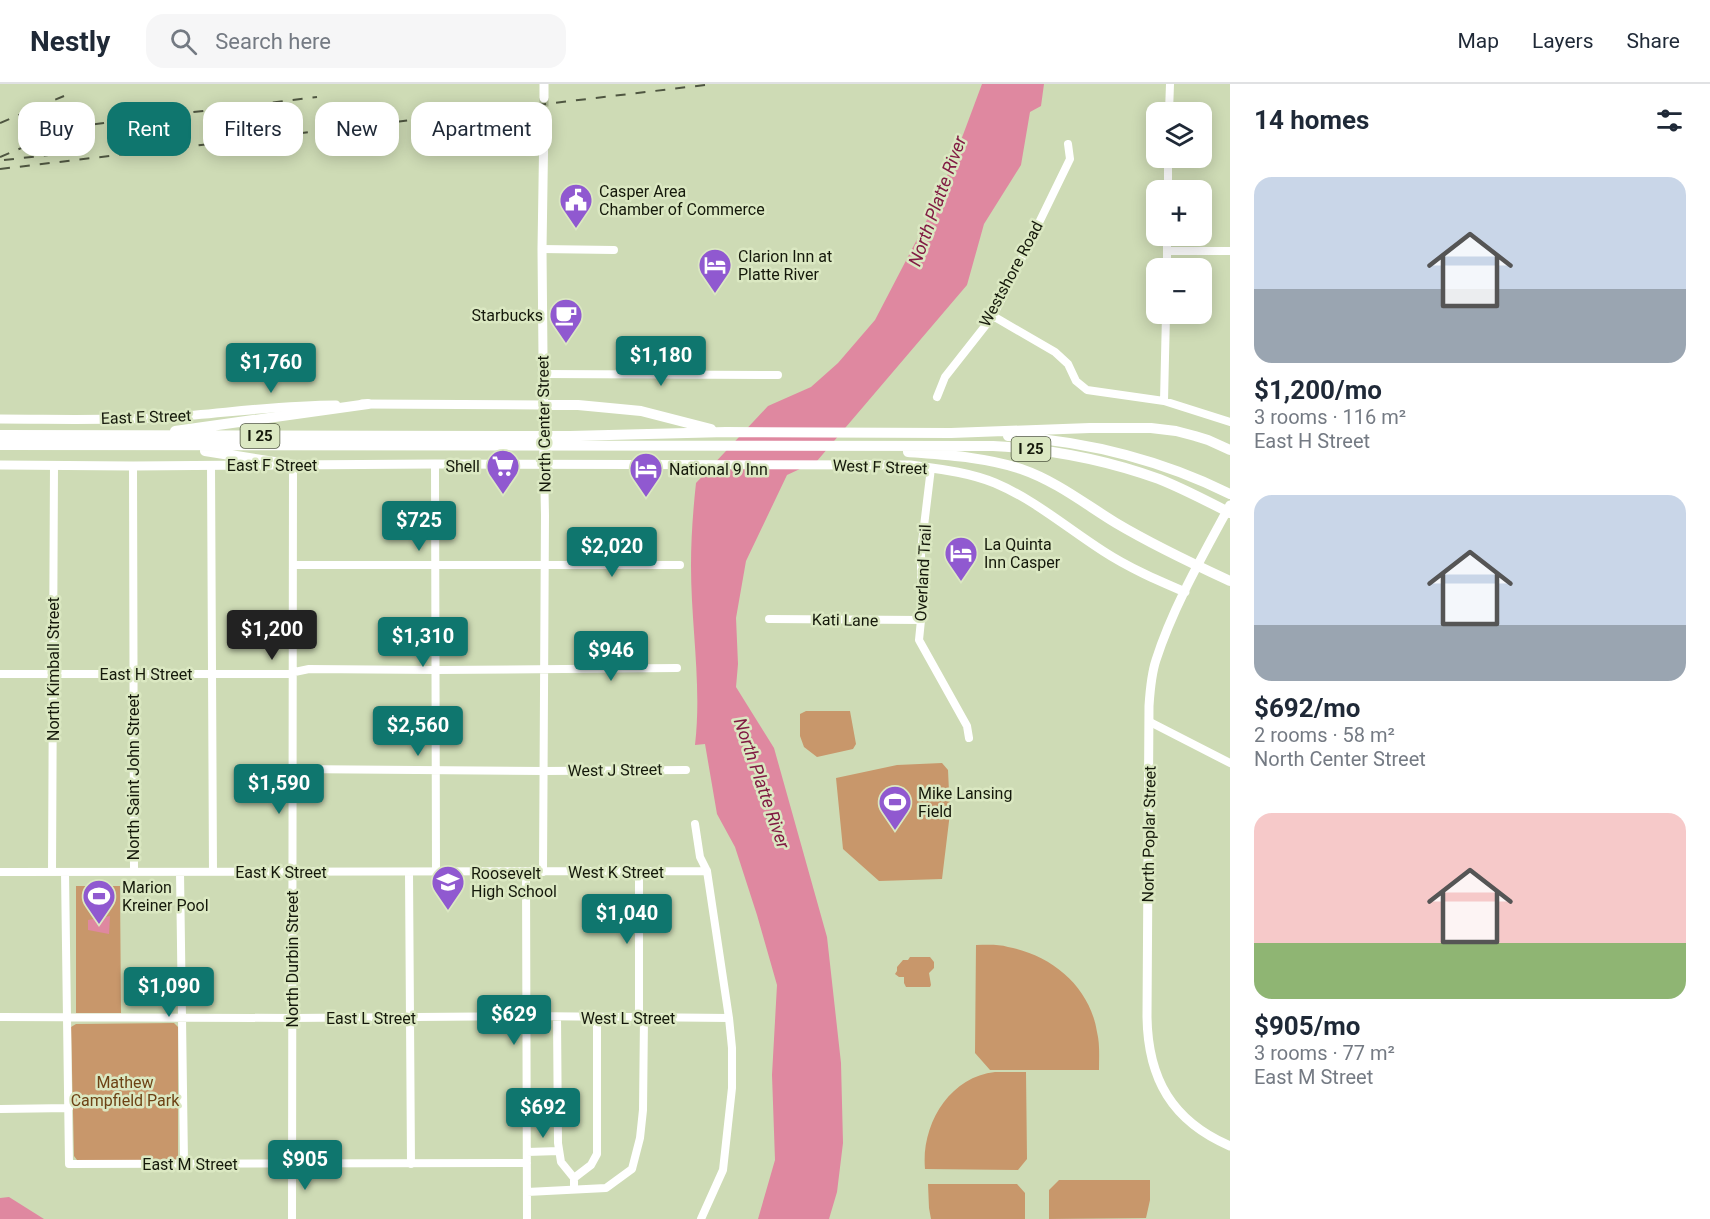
<!DOCTYPE html>
<html lang="en">
<head>
<meta charset="utf-8">
<style>
	body { margin:0; font-family:Roboto,sans-serif; background:#f6f6f7; color:#1f2937; height:100vh; display:flex; flex-direction:column; font-size:22px; white-space:nowrap }
	* { box-sizing:border-box; margin:0 }
	p { font-size:20px; color:#747a83 }
	.icon { flex:none; width:33px; height:33px; fill:none; stroke:currentColor; stroke-width:2; stroke-linecap:round; stroke-linejoin:round }
	.map { position:relative; flex:1; overflow:hidden }
	.side { display:flex; flex-direction:column; background:#fff; width:480px }
	.side>* { flex:none }
	.top-card { position:absolute; left:18px; top:18px; width:570px; height:54px; display:flex; gap:12px }
	.fabs { position:absolute; left:1146px; top:18px; display:grid; gap:12px }
	.fabs a { display:grid; place-items:center; width:66px; height:66px; border-radius:12px; background:#fff; box-shadow:0 3px 15px #0003; font-size:30px }
	.price { position:absolute; translate:-50% -51px; padding:0 14px; border-radius:6px; background:#0f766e; color:#fff; font-size:20px; line-height:39px; filter:drop-shadow(0 2px 3px #0008) }
	.price::after { content:''; position:absolute; left:50%; top:36px; width:18px; height:14px; margin-left:-9px; background:inherit; clip-path:polygon(0 0,100% 0,50% 100%) }
	.price.selected { background:#222; color:#fff }
	ul { padding:0; list-style:none }
	li { display:grid; align-content:center; gap:12px; height:318px; padding:0 24px }
	li span { display:grid; place-items:center; height:186px; border-radius:18px; color:#555 }
	li>.icon { margin-inline-start:auto }
	span .icon { width:108px; height:108px; fill:#fffc; stroke-width:1 }
	li b { font-size:26px }
	h2 { display:flex; justify-content:space-between; align-items:center; height:72px; padding:0 24px; font-size:26px }
	.pill { padding:0 21px; border-radius:18px; background:#fff; box-shadow:0 3px 15px #0003; font-size:21px; line-height:54px }
	.pill.selected { background:#0f766e; color:#fff }
	header { display:flex; align-items:center; gap:36px; box-sizing:border-box; height:84px; padding:0 30px; background:#fff; border-bottom:2px solid #e0e1e3 }
	header strong { font-size:28px }
	nav { display:flex; gap:33px; margin-inline-start:auto; font-size:21px }
	.search { width:420px; height:54px; background:#f6f6f7; display:flex; align-items:center; gap:15px; box-sizing:border-box; padding:0 21px; border-radius:18px; color:#747a83; font-size:22px }
	main { display:flex; flex:1; min-height:0 }
	.map>svg:first-child { display:block }
</style>
</head>
<body>
<header>
<strong>Nestly</strong>
<div class="search"><svg class="icon" aria-label="search" viewBox="0 0 24 24"><circle cx="10" cy="10" r="6"/><path d="M15 15l6 6"/></svg>Search here</div>
<nav><a>Map</a><a>Layers</a><a>Share</a></nav>
</header>
<main>
<div class="map">
<svg width="1230" height="1135" viewBox="0 0 1230 1135">
	<rect width="100%" height="100%" fill="#cedbb5"/>
	<path fill="#c8976b" d="M806,627h44l6,33 -3,5 -36,8 -13,-10 -4,-11v-22z
		M942,679l6,7 2,43 -8,66 -63,2 -36,-32 -7,-71 61,-13z
		M76,802h44l1,127h-45z
		M976,861c10,0 22,-1 32,2 44,8 82,40 89,85 3,12 2,25 2,38h-109l-15,-17z
		M910,873h20l4,5v6l-5,5 2,12 -1,2h-24l-2,-4v-6h-5l-4,-3 2,-3v-4l6,-7h5z
		M174,939l4,4v131l-3,2h-98l-3,-4 -3,-129 5,-3z
		M995,988h31l1,87 -9,11 -93,-1c-4,-44 24,-92 70,-97z
		M1059,1096h91v20l-4,18 -97,1v-29z
		M928,1100h89l8,9v26h-94l-2,-11z"/>
	<path fill="#df88a0" d="M982,0h62l-3,22 -11,6 -9,53 -37,59 -17,61 -150,176 -30,14 -41,86 -10,57 2,46 -2,23 38,61 53,189 14,126 2,80 -6,49 -8,27h-71l17,-59 -3,-85 5,-90 -20,-70 -22,-68 -18,-33 -12,-70 -10,1c7,-60 -4,-119 -4,-179 0,-28 2,-55 5,-83l72,-77 43,-19 27,-24 37,-43 50,-96 26,-57z
		M110,832l-1,18 -21,-4v-10z
		M9,1113l35,22h-44v-21z"/>
	<g fill="none" stroke-linecap="round" stroke-linejoin="round">
		<path stroke="#a9b493" stroke-width="9" stroke-dasharray="9 4.5" stroke-linecap="butt" d="M544,36v-22"/>
		<path stroke="#fff" stroke-width="8" d="M1169,28l1,-28
			M1168,106v-32
			M542,165l72,1
			M1167,167h63
			M1167,184v-32
			M993,232l62,36 13,12 8,17 11,9 77,11 66,21
			M543,290l235,1
			M937,313l8,-20 48,-61 22,-44 55,-113 -2,-15
			M1164,317l2,-87
			M435,380l1,408
			M211,381l2,407
			M133,382l1,406
			M931,384l-10,83v69l-2,20 48,86 2,12
			M293,481h387
			M769,535l152,1
			M0,590h285l24,-5 127,1 241,-2
			M1150,638l80,41
			M292,685l252,2 142,-1
			M695,740l5,33 7,14 22,147 3,30v40l-9,82 -22,49
			M0,788l707,-1
			M52,788l2,-407
			M65,788l4,292 458,-1
			M180,788l4,291
			M409,788l2,292
			M526,788l1,347
			M543,788l2,-357 -1,-50
			M639,788v145
			M0,933l292,1 234,-2 203,2
			M557,933l1,126 3,19 13,16
			M0,1025l69,-1
			M527,1068l32,-1
			M574,1104v-10l17,-13 6,-11v-136
			M527,1108l79,-4 26,-19 8,-31 3,-28 1,-93
			M292,1135l1,-754"/>
		<path stroke="#fff" stroke-width="9" d="M544,14v-14
			M544,36l-2,129 2,216
			M362,320l181,1
			M0,335c57,0 114,2 171,-2 55,-4 110,-12 165,-12
			M0,381l133,1 139,-1
			M286,381l149,-1 475,1c29,4 58,7 85,18 40,17 72,45 108,68 26,17 54,29 82,41
			M1230,421c-27,50 -57,102 -74,155 -5,15 -6,31 -7,46l-2,311c1,62 25,104 83,129"/>
		<path stroke="#fff" stroke-width="10" d="M543,321h35l63,6 70,18
			M175,347l193,-27
			M0,351l570,1 156,-4 225,1 139,-5h61l25,3 19,5 13,4 22,10
			M1008,352c77,5 153,24 222,58
			M0,361l993,1c57,3 113,14 166,33 25,10 48,22 71,34
			M205,367l88,14
			M908,368c38,3 77,5 113,17 35,12 64,35 95,54 37,22 75,40 114,58"/>
		<path stroke="#4f5641" stroke-width="2" stroke-dasharray="10 10" stroke-linecap="butt" d="M0,39l64,-27
			M0,73l52,-22 36,-10 229,-28
			M4,76l72,-8
			M0,85l713,-85"/>
	</g>
	<defs>
		<symbol id="civic-pin" viewBox="-11 -11 22 30"><path d="M0 17L-7.5 6A9.5 9.5 0 1 1 7.5 6Z" fill="#9059d0" stroke="#dbe8c2"/><path d="M-.6-6.5H3V-4.5H.6V-3L4-1V1h2V6H-6V1h2V-1L-.6-3ZM-1.2 2.5V6h2.4V2.5Z" fill="#fff"/></symbol>
		<symbol id="hotel-pin" viewBox="-11 -11 22 30"><path d="M0 17L-7.5 6A9.5 9.5 0 1 1 7.5 6Z" fill="#9059d0" stroke="#dbe8c2"/><path d="M-6-4.5h1.5V1H6V5H4.5V3h-9V5H-6ZM-4 0a1.8 1.8 0 1 1 3.6 0ZM.5 0V-2.5h3Q6-2.5 6 0Z" fill="#fff"/></symbol>
		<symbol id="cafe-pin" viewBox="-11 -11 22 30"><path d="M0 17L-7.5 6A9.5 9.5 0 1 1 7.5 6Z" fill="#9059d0" stroke="#dbe8c2"/><path d="M-5.5-4.5H6V0H3Q3 3.5 0 3.5H-2.5Q-5.5 3.5-5.5 0ZM3-3.2v2h1.7v-2ZM-6 4.5H4V6H-6Z" fill="#fff"/></symbol>
		<symbol id="supermarket-pin" viewBox="-11 -11 22 30"><path d="M0 17L-7.5 6A9.5 9.5 0 1 1 7.5 6Z" fill="#9059d0" stroke="#dbe8c2"/><path d="M-6-5.5h2.5l.6 2H6L4.5 2H-2.5L-4.4-4H-6ZM-1.5 3.2a1.3 1.3 0 1 0 .1 0ZM3 3.2a1.3 1.3 0 1 0 .1 0Z" fill="#fff"/></symbol>
		<symbol id="stadium-pin" viewBox="-11 -11 22 30"><path d="M0 17L-7.5 6A9.5 9.5 0 1 1 7.5 6Z" fill="#9059d0" stroke="#dbe8c2"/><path d="M0-5a6.5 5 0 1 0 0 10a6.5 5 0 1 0 0-10ZM-3.5-1.8h7v3.6h-7Z" fill="#fff"/></symbol>
		<symbol id="school-pin" viewBox="-11 -11 22 30"><path d="M0 17L-7.5 6A9.5 9.5 0 1 1 7.5 6Z" fill="#9059d0" stroke="#dbe8c2"/><path d="M0-5L7-2L0 1L-7-2ZM-4 1L0 2.5L4 1V4Q0 6-4 4Z" fill="#fff"/></symbol>
	</defs>
	<g fill-rule="evenodd">
		<use href="#civic-pin" x="557" y="97" width="38" height="52"/>
		<use href="#hotel-pin" x="696" y="162" width="38" height="52"/>
		<use href="#cafe-pin" x="547" y="212" width="38" height="52"/>
		<use href="#supermarket-pin" x="484" y="363" width="38" height="52"/>
		<use href="#hotel-pin" x="627" y="366" width="38" height="52"/>
		<use href="#hotel-pin" x="942" y="450" width="38" height="52"/>
		<use href="#stadium-pin" x="876" y="699" width="38" height="52"/>
		<use href="#school-pin" x="429" y="779" width="38" height="52"/>
		<use href="#stadium-pin" x="80" y="793" width="38" height="52"/>
	</g>
	<g text-anchor="middle" dominant-baseline="central" stroke-width="5" stroke-linejoin="round" paint-order="stroke">
		<g fill="#dbe8c2" stroke="#505742" stroke-width="1.5">
			<rect x="240.5" y="340" width="39" height="24" rx="4.5"/>
			<rect x="1011.5" y="353" width="39" height="24" rx="4.5"/>
		</g>
		<g font-size="15" font-weight="bold" fill="#15190b">
			<text x="260" y="352">I 25</text>
			<text x="1031" y="365">I 25</text>
		</g>
		<g font-size="16" fill="#15190b" stroke="#dbe8c2" text-anchor="start">
			<text x="599" y="107">Casper Area<tspan x="599" dy="18">Chamber of Commerce</tspan></text>
			<text x="738" y="172">Clarion Inn at<tspan x="738" dy="18">Platte River</tspan></text>
			<text x="543" y="231" text-anchor="end">Starbucks</text>
			<text x="480" y="382" text-anchor="end">Shell</text>
			<text x="669" y="385">National 9 Inn</text>
			<text x="984" y="460">La Quinta<tspan x="984" dy="18">Inn Casper</tspan></text>
			<text x="918" y="709">Mike Lansing<tspan x="918" dy="18">Field</tspan></text>
			<text x="471" y="789">Roosevelt<tspan x="471" dy="18">High School</tspan></text>
			<text x="122" y="803">Marion<tspan x="122" dy="18">Kreiner Pool</tspan></text>
		</g>
		<g font-size="16" fill="#15190b" stroke="#dbe8c2">
			<text transform="translate(1011 190) rotate(-62)">Westshore Road</text>
			<text transform="translate(146 333) rotate(-2)">East E Street</text>
			<text transform="translate(544 340) rotate(-91)">North Center Street</text>
			<text x="272" y="381">East F Street</text>
			<text transform="translate(880 383) rotate(2)">West F Street</text>
			<text transform="translate(923 489) rotate(-87)">Overland Trail</text>
			<text transform="translate(845 536) rotate(1)">Kati Lane</text>
			<text transform="translate(53 585) rotate(-90)">North Kimball Street</text>
			<text x="146" y="590">East H Street</text>
			<text transform="translate(615 686) rotate(-1)">West J Street</text>
			<text transform="translate(133 693) rotate(-90)">North Saint John Street</text>
			<text transform="translate(1149 750) rotate(-89)">North Poplar Street</text>
			<text x="281" y="788">East K Street</text>
			<text x="616" y="788">West K Street</text>
			<text transform="translate(292 875) rotate(-90)">North Durbin Street</text>
			<text x="371" y="934">East L Street</text>
			<text x="628" y="934">West L Street</text>
			<text x="190" y="1080">East M Street</text>
		</g>
		<g font-size="16" fill="#6d4215" stroke="#dbe8c2">
			<text x="125" y="998">Mathew<tspan x="125" dy="18">Campfield Park</tspan></text>
		</g>
		<g font-size="18" font-style="italic" fill="#811b43" stroke="#dbe8c2">
			<text transform="translate(937 117) rotate(-70)">North Platte River</text>
			<text transform="translate(762 699) rotate(71)">North Platte River</text>
		</g>
	</g>
</svg>
<div class="fabs">
<a><svg class="icon" aria-label="layers" viewBox="0 0 24 24"><path d="M12 4l9 5-9 5-9-5zM3 14l9 5 9-5"/></svg></a>
<a>+</a>
<a>−</a>
</div>
<b class="price" style="left:661px;top:303px">$1,180</b>
<b class="price" style="left:271px;top:310px">$1,760</b>
<b class="price" style="left:419px;top:468px">$725</b>
<b class="price" style="left:612px;top:494px">$2,020</b>
<b class="price selected" style="left:272px;top:577px">$1,200</b>
<b class="price" style="left:423px;top:584px">$1,310</b>
<b class="price" style="left:611px;top:598px">$946</b>
<b class="price" style="left:418px;top:673px">$2,560</b>
<b class="price" style="left:279px;top:731px">$1,590</b>
<b class="price" style="left:627px;top:861px">$1,040</b>
<b class="price" style="left:169px;top:934px">$1,090</b>
<b class="price" style="left:514px;top:962px">$629</b>
<b class="price" style="left:543px;top:1055px">$692</b>
<b class="price" style="left:305px;top:1107px">$905</b>
<div class="top-card">
<a class="pill">Buy</a>
<a class="pill selected">Rent</a>
<a class="pill">Filters</a>
<a class="pill">New</a>
<a class="pill">Apartment</a>
</div>
</div>
<section class="side">
<h2>14 homes<svg class="icon" aria-label="filters" viewBox="0 0 24 24"><path d="M4 7h16M4 17h16"/><circle cx="9" cy="7" r="2"/><circle cx="15" cy="17" r="2"/></svg></h2>
<ul>
<li><span style="background:linear-gradient(#c9d6e8 60%,#9aa5b1 0)"><svg class="icon" aria-label="home" viewBox="0 0 24 24"><path d="M3 11l9-7 9 7M6 9v11h12V9"/></svg></span><div><b>$1,200/mo</b><p>3 rooms · 116 m²</p><p>East H Street</p></div></li>
<li><span style="background:linear-gradient(#c9d6e8 70%,#9aa5b1 0)"><svg class="icon" aria-label="home" viewBox="0 0 24 24"><path d="M3 11l9-7 9 7M6 9v11h12V9"/></svg></span><div><b>$692/mo</b><p>2 rooms · 58 m²</p><p>North Center Street</p></div></li>
<li><span style="background:linear-gradient(#f6c9c9 70%,#8fb573 0)"><svg class="icon" aria-label="home" viewBox="0 0 24 24"><path d="M3 11l9-7 9 7M6 9v11h12V9"/></svg></span><div><b>$905/mo</b><p>3 rooms · 77 m²</p><p>East M Street</p></div></li>
</ul>
</section>
</main>
</body>
</html>
